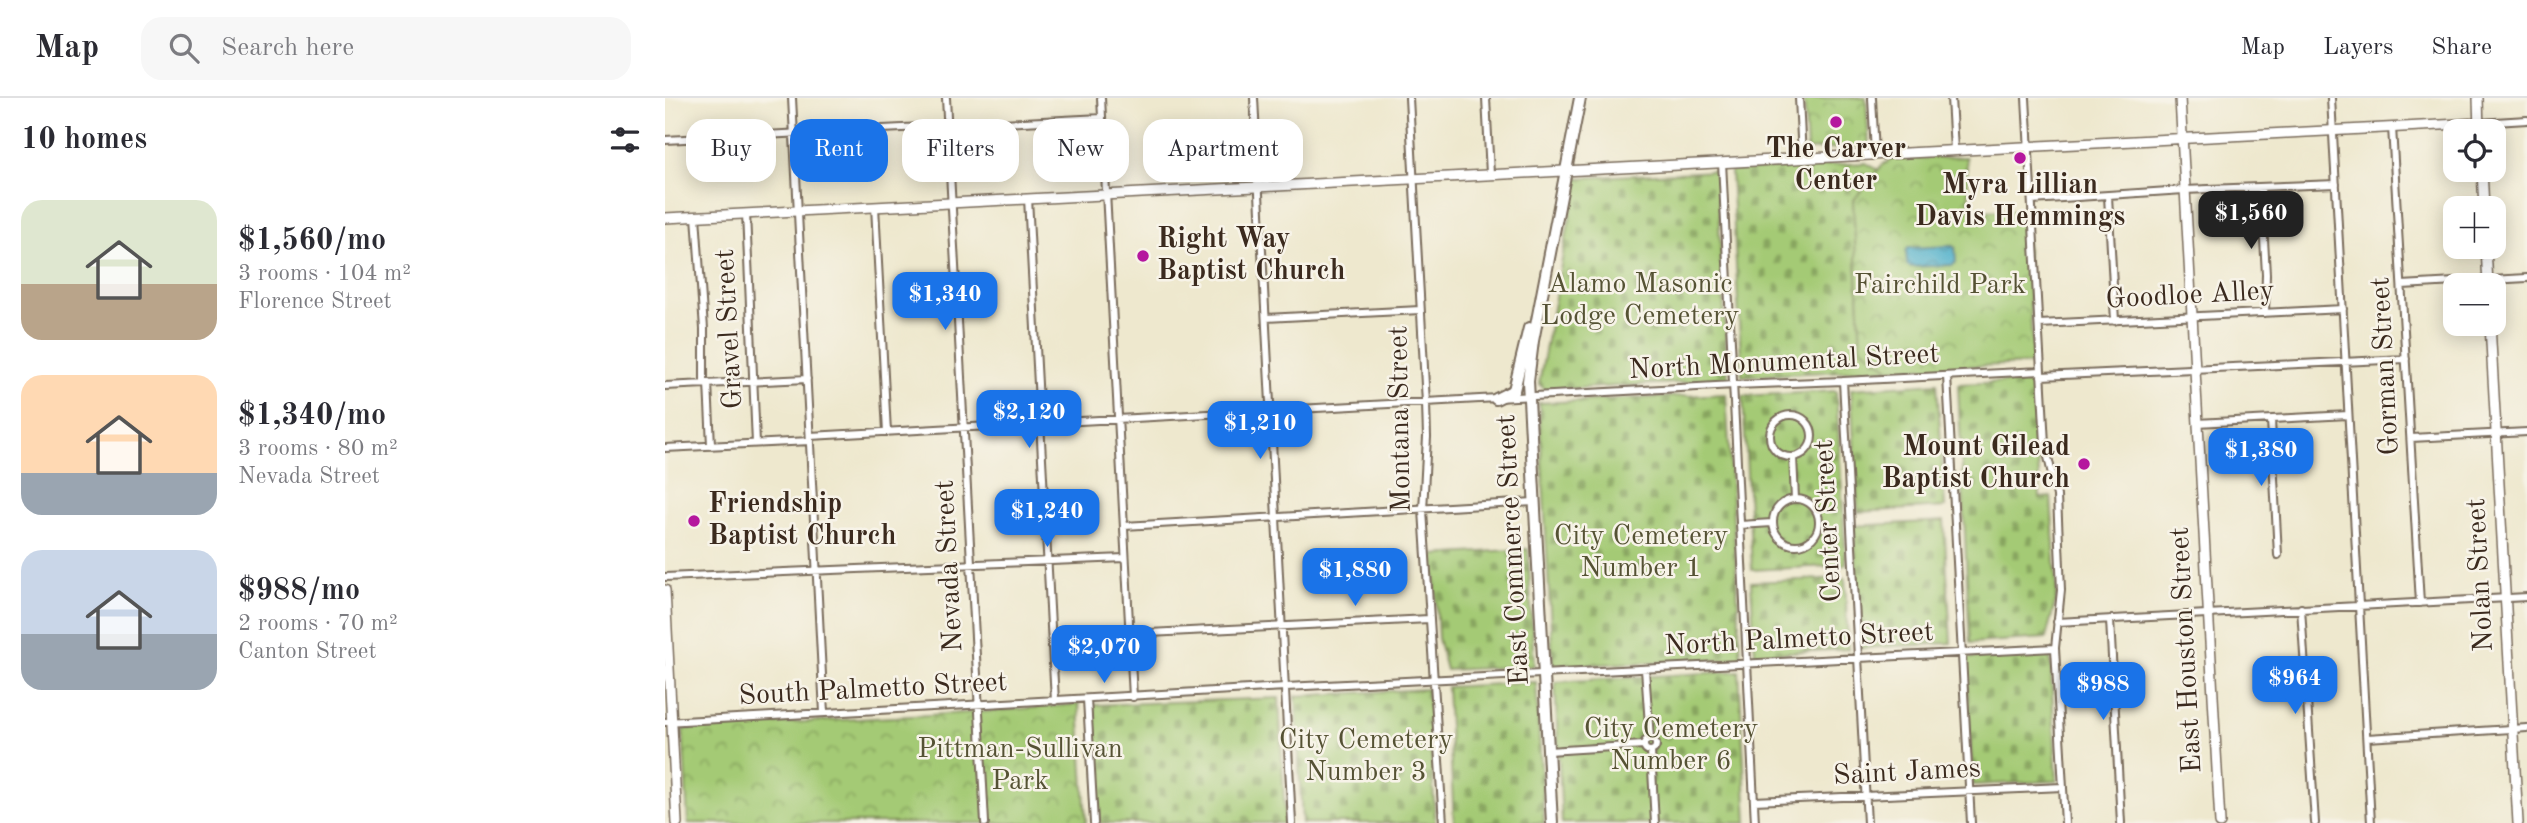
<!DOCTYPE html>
<html lang="en">
<head>
<meta charset="utf-8">
<style>
	body { margin:0; font-family:"Old Standard TT",serif; background:#f7f7f7; color:#2b2b33; height:100vh; display:flex; flex-direction:column; font-size:26px; white-space:nowrap }
	* { box-sizing:border-box; margin:0 }
	p { font-size:23px; color:#7c7c81 }
	.icon { flex:none; width:38px; height:38px; fill:none; stroke:currentColor; stroke-width:2; stroke-linecap:round; stroke-linejoin:round }
	.map { position:relative; flex:1; overflow:hidden }
	.side { display:flex; flex-direction:column; background:#fff; width:665px }
	.side>* { flex:none }
	.guide { position:absolute; left:21px; top:21px; width:665px; height:63px; display:flex; gap:14px }
	.controls { position:absolute; left:1778px; top:21px; display:grid; gap:14px }
	.controls a { display:grid; place-items:center; width:63px; height:63px; border-radius:14px; background:#fff; box-shadow:0 4px 18px #0003; font-size:35px }
	.price { position:absolute; translate:-50% -60px; padding:0 16px; border-radius:14px; background:#1a73e8; color:#fff; font-size:23px; line-height:46px; filter:drop-shadow(0 2px 4px #0008) }
	.price::after { content:''; position:absolute; left:50%; top:42px; width:21px; height:16px; margin-left:-10px; background:inherit; clip-path:polygon(0 0,100% 0,50% 100%) }
	.price.on { background:#222; color:#fff }
	ul { padding:0; list-style:none }
	li { display:flex; align-items:center; gap:21px; height:175px; padding:0 21px }
	li span { display:grid; place-items:center; flex:none; width:196px; height:140px; border-radius:21px; color:#555 }
	li>.icon { margin-inline-start:auto }
	span .icon { width:84px; height:84px; fill:#fffc; stroke-width:1 }
	li b { font-size:30px }
	h2 { display:flex; justify-content:space-between; align-items:center; height:84px; padding:0 21px; font-size:30px }
	.chip { padding:0 24px; border-radius:21px; background:#fff; box-shadow:0 4px 18px #0003; font-size:24px; line-height:63px }
	.chip.on { background:#1a73e8; color:#fff }
	header { display:flex; align-items:center; gap:42px; box-sizing:border-box; height:98px; padding:0 35px; background:#fff; border-bottom:2px solid #e1e1e2 }
	header strong { font-size:33px }
	nav { display:flex; gap:38px; margin-inline-start:auto; font-size:24px }
	.search { width:490px; height:63px; background:#f7f7f7; display:flex; align-items:center; gap:18px; box-sizing:border-box; padding:0 24px; border-radius:21px; color:#7c7c81; font-size:26px }
	main { display:flex; flex:1; min-height:0 }
	.map>svg:first-child { display:block }
</style>
</head>
<body>
<header>
<strong>Map</strong>
<div class="search"><svg class="icon" aria-label="search" viewBox="0 0 24 24"><circle cx="10" cy="10" r="6"/><path d="M15 15l6 6"/></svg>Search here</div>
<nav><a>Map</a><a>Layers</a><a>Share</a></nav>
</header>
<main>
<section class="side">
<h2>10 homes<svg class="icon" aria-label="filters" viewBox="0 0 24 24"><path d="M4 7h16M4 17h16"/><circle cx="9" cy="7" r="2"/><circle cx="15" cy="17" r="2"/></svg></h2>
<ul>
<li><span style="background:linear-gradient(#dfe7d0 60%,#b9a48a 0)"><svg class="icon" aria-label="home" viewBox="0 0 24 24"><path d="M3 11l9-7 9 7M6 9v11h12V9"/></svg></span><div><b>$1,560/mo</b><p>3 rooms · 104 m²</p><p>Florence Street</p></div></li>
<li><span style="background:linear-gradient(#ffd9b3 70%,#9aa5b1 0)"><svg class="icon" aria-label="home" viewBox="0 0 24 24"><path d="M3 11l9-7 9 7M6 9v11h12V9"/></svg></span><div><b>$1,340/mo</b><p>3 rooms · 80 m²</p><p>Nevada Street</p></div></li>
<li><span style="background:linear-gradient(#c9d6e8 60%,#9aa5b1 0)"><svg class="icon" aria-label="home" viewBox="0 0 24 24"><path d="M3 11l9-7 9 7M6 9v11h12V9"/></svg></span><div><b>$988/mo</b><p>2 rooms · 70 m²</p><p>Canton Street</p></div></li>
</ul>
</section>
<div class="map">
<svg width="1862" height="725" viewBox="0 0 1862 725">
	<defs>
		<pattern id="cemetery-stones" width="16" height="16" patternUnits="userSpaceOnUse" patternTransform="scale(1.75)"><rect width="16" height="16" fill="#a4ca75"/><path d="M2 7V4a2 2 0 0 1 4 0v3zM10 15v-3a2 2 0 0 1 4 0v3z" fill="#87a45f"/></pattern>
		<pattern id="park-crowns" width="20" height="18" patternUnits="userSpaceOnUse" patternTransform="scale(1.75)"><rect width="20" height="18" fill="#a4ca75"/><path d="M2 6a3 3 0 1 1 6 0M12 15a3 3 0 1 1 6 0" fill="none" stroke="#87a45f"/></pattern>
		<pattern id="water-waves" width="16" height="10" patternUnits="userSpaceOnUse" patternTransform="scale(1.75)"><rect width="16" height="10" fill="#4bafca"/><path d="M0 5q4-4 8 0t8 0" fill="none" stroke="#408fa3"/></pattern>
	</defs>
	<rect width="100%" height="100%" fill="#f7f3e8"/>
	<filter id="ink" filterUnits="userSpaceOnUse"><feTurbulence type="fractalNoise" baseFrequency=".0143" numOctaves="2"/><feDisplacementMap in="SourceGraphic" scale="14" xChannelSelector="R" yChannelSelector="G"/><feConvolveMatrix kernelMatrix="1 2 1 2 8 2 1 2 1" color-interpolation-filters="sRGB"/></filter>
	<filter id="wash" filterUnits="userSpaceOnUse"><feTurbulence type="fractalNoise" baseFrequency=".00686" numOctaves="4" result="noise"/><feDisplacementMap in="SourceGraphic" scale="28" xChannelSelector="R" yChannelSelector="G"/><feGaussianBlur stdDeviation="1.57" result="paint"/><feColorMatrix in="noise" values="0 0 0 0 0 0 0 0 0 0 0 0 0 0 0 0 0 1.4 0 .05"/><feComposite in="paint" operator="in"/></filter>
	<g filter="url(#wash)">
		<rect width="100%" height="100%" fill="#eee8ce"/>
		<path fill="url(#cemetery-stones)" stroke="#707a4a" stroke-width="2" d="M1201,65l12,7 -25,32 8,145 29,22 -148,7 -11,-205z
			M1051,73l12,209 -182,10 -7,-6 38,-206z
			M1369,283l6,117 11,-1 6,98 -11,43 -76,5 -12,-259z
			M1272,285l8,124 -87,5 -7,-123z
			M1171,293l10,174 -94,5 -9,-174z
			M1061,296l15,265 -188,7 -14,-263z
			M1279,423l7,122 -90,5 -7,-122z
			M863,451l6,117 -88,4 -8,-32 -4,-83z
			M1180,480l3,71 -93,5 -4,-72z
			M1385,555l7,128 -84,4 -7,-127z
			M1074,573l8,152h-185l-7,-141z
			M871,584l8,141h-90l-7,-136z
			M763,591l7,134h-133l-6,-127z
			M614,600l6,125h-185l-6,-118z"/>
		<path fill="url(#park-crowns)" stroke="#707a4a" stroke-width="2" d="M1139,0h62l3,48 -62,4z
			M1301,59l4,54 55,-1 8,154 -143,5 -29,-22 -8,-146 29,-36 11,-6z
			M414,606l7,119h-398l-5,-94 299,-17z"/>
		<path fill="url(#water-waves)" stroke="#436c74" stroke-width="2" d="M1287,148l3,2 1,14 -3,3 -43,2 -3,-2 -1,-14 2,-3z"/>
	</g>
	<g filter="url(#ink)">
		<g fill="none" stroke-linecap="round" stroke-linejoin="round">
			<defs>
				<path id="street" d="M127,0l32,615
					M281,0l39,725
					M436,0l32,599
					M589,0l38,725
					M744,0l17,305 1,34 -4,73 20,313
					M821,0l4,76
					M1134,0l3,60
					M1207,0l3,56
					M1286,0l3,52
					M1361,0l19,346 12,52 4,94 -6,58 10,175
					M1666,0l40,725
					M1814,25l48,-3
					M1727,29l28,476
					M0,42l437,-22
					M1057,64l33,661
					M1596,89l5,87 -1,39
					M1443,98l7,125
					M363,100l27,503
					M1367,102l152,-10 152,-6
					M210,108l12,226
					M81,115l10,230
					M31,118l8,113v55
					M1737,187l125,-7
					M601,220l154,-8
					M1374,226l304,-15
					M1282,278l24,447
					M1376,278l365,-17
					M1178,283l24,442
					M43,285l3,62
					M0,288l142,-7
					M1105 338a21 21 0 1 1 42 0a21 21 0 1 1-42 0Z
					M1606,322l7,135
					M1532,325l151,-8
					M145,338l924,-51 109,-4 198,-10
					M1746,340l116,-6
					M0,350l145,-7
					M1128,359l2,42
					M1108 424a23 23 0 1 1 46 0a23 23 0 1 1-46 0Z
					M1075,427l32,-2
					M459,428l411,-24
					M0,479l460,-19
					M1636,510l14,215
					M1445,522l11,203
					M1392,524l470,-25
					M464,536l300,-15
					M980,571l5,70
					M422,601l7,124
					M0,624l621,-35 769,-39
					M1702,640l160,-10
					M979 647a6 6 0 1 1 12 0a6 6 0 1 1-12 0Z
					M883,653l96,-6
					M986,654l4,71
					M1089,703l309,-14"/>
				<path id="secondary" d="M1515,0l40,725
					M1813,0l1,33
					M1817,72l2,38
					M0,120l1814,-95
					M1821,149l2,38
					M1825,226l28,499
					M0,492l12,233"/>
				<path id="primary" d="M831,301l18,-9 15,-62
					M887,725l-24,-442 5,-40 47,-243"/>
			</defs>
			<use href="#street" stroke="#7a6c5c" stroke-width="10"/>
			<use href="#secondary" stroke="#7a6c5c" stroke-width="12"/>
			<use href="#primary" stroke="#7a6c5c" stroke-width="14"/>
			<use href="#street" stroke="#fff" stroke-width="6"/>
			<use href="#secondary" stroke="#fff" stroke-width="9"/>
			<use href="#primary" stroke="#fff" stroke-width="10"/>
		</g>
	</g>
	<g fill="#b5179e" stroke="#f7f3e8" stroke-width="2.5">
		<circle cx="1171" cy="24" r="7"/>
		<circle cx="1355" cy="60" r="7"/>
		<circle cx="478" cy="158" r="7"/>
		<circle cx="1419" cy="366" r="7"/>
		<circle cx="29" cy="423" r="7"/>
	</g>
	<g text-anchor="middle" dominant-baseline="central" stroke-width="5" stroke-linejoin="round" paint-order="stroke">
		<g font-size="28" font-weight="bold" fill="#3b2a1e" stroke="#f7f3e8">
			<text x="1171" y="52">The Carver<tspan x="1171" dy="32">Center</tspan></text>
			<text x="1355" y="88">Myra Lillian<tspan x="1355" dy="32">Davis Hemmings</tspan></text>
			<text x="492" y="142" text-anchor="start">Right Way<tspan x="492" dy="32">Baptist Church</tspan></text>
			<text x="1405" y="350" text-anchor="end">Mount Gilead<tspan x="1405" dy="32">Baptist Church</tspan></text>
			<text x="43" y="407" text-anchor="start">Friendship<tspan x="43" dy="32">Baptist Church</tspan></text>
		</g>
		<g font-size="28" fill="#555234" stroke="#f7f3e8">
			<text x="975" y="187">Alamo Masonic<tspan x="975" dy="32">Lodge Cemetery</tspan></text>
			<text x="1275" y="188">Fairchild Park</text>
			<text x="976" y="439">City Cemetery<tspan x="976" dy="32">Number 1</tspan></text>
			<text x="1006" y="632">City Cemetery<tspan x="1006" dy="32">Number 6</tspan></text>
			<text x="701" y="643">City Cemetery<tspan x="701" dy="32">Number 3</tspan></text>
			<text x="355" y="652">Pittman-Sullivan<tspan x="355" dy="32">Park</tspan></text>
		</g>
		<g font-size="28" fill="#3b2a1e" stroke="#f7f3e8">
			<text transform="translate(1525 198) rotate(-3)">Goodloe Alley</text>
			<text transform="translate(65 231) rotate(-93)">Gravel Street</text>
			<text transform="translate(1119 265) rotate(-3)">North Monumental Street</text>
			<text transform="translate(1721 268) rotate(-93)">Gorman Street</text>
			<text transform="translate(736 321) rotate(-91)">Montana Street</text>
			<text transform="translate(1164 423) rotate(-93)">Center Street</text>
			<text transform="translate(849 452) rotate(-93)">East Commerce Street</text>
			<text transform="translate(285 468) rotate(-93)">Nevada Street</text>
			<text transform="translate(1816 477) rotate(-93)">Nolan Street</text>
			<text transform="translate(1134 542) rotate(-3)">North Palmetto Street</text>
			<text transform="translate(1522 552) rotate(-93)">East Houston Street</text>
			<text transform="translate(208 592) rotate(-3)">South Palmetto Street</text>
			<text transform="translate(1242 675) rotate(-3)">Saint James</text>
		</g>
	</g>
</svg>
<div class="controls">
<a><svg class="icon" aria-label="locate" viewBox="0 0 24 24"><circle cx="12" cy="12" r="6"/><path d="M12 2v4M12 18v4M2 12h4M18 12h4"/></svg></a>
<a>+</a>
<a>−</a>
</div>
<b class="price on" style="left:1586px;top:153px">$1,560</b>
<b class="price" style="left:280px;top:234px">$1,340</b>
<b class="price" style="left:364px;top:352px">$2,120</b>
<b class="price" style="left:595px;top:363px">$1,210</b>
<b class="price" style="left:1596px;top:390px">$1,380</b>
<b class="price" style="left:382px;top:451px">$1,240</b>
<b class="price" style="left:690px;top:510px">$1,880</b>
<b class="price" style="left:439px;top:587px">$2,070</b>
<b class="price" style="left:1630px;top:618px">$964</b>
<b class="price" style="left:1438px;top:624px">$988</b>
<div class="guide">
<a class="chip">Buy</a>
<a class="chip on">Rent</a>
<a class="chip">Filters</a>
<a class="chip">New</a>
<a class="chip">Apartment</a>
</div>
</div>
</main>
</body>
</html>
